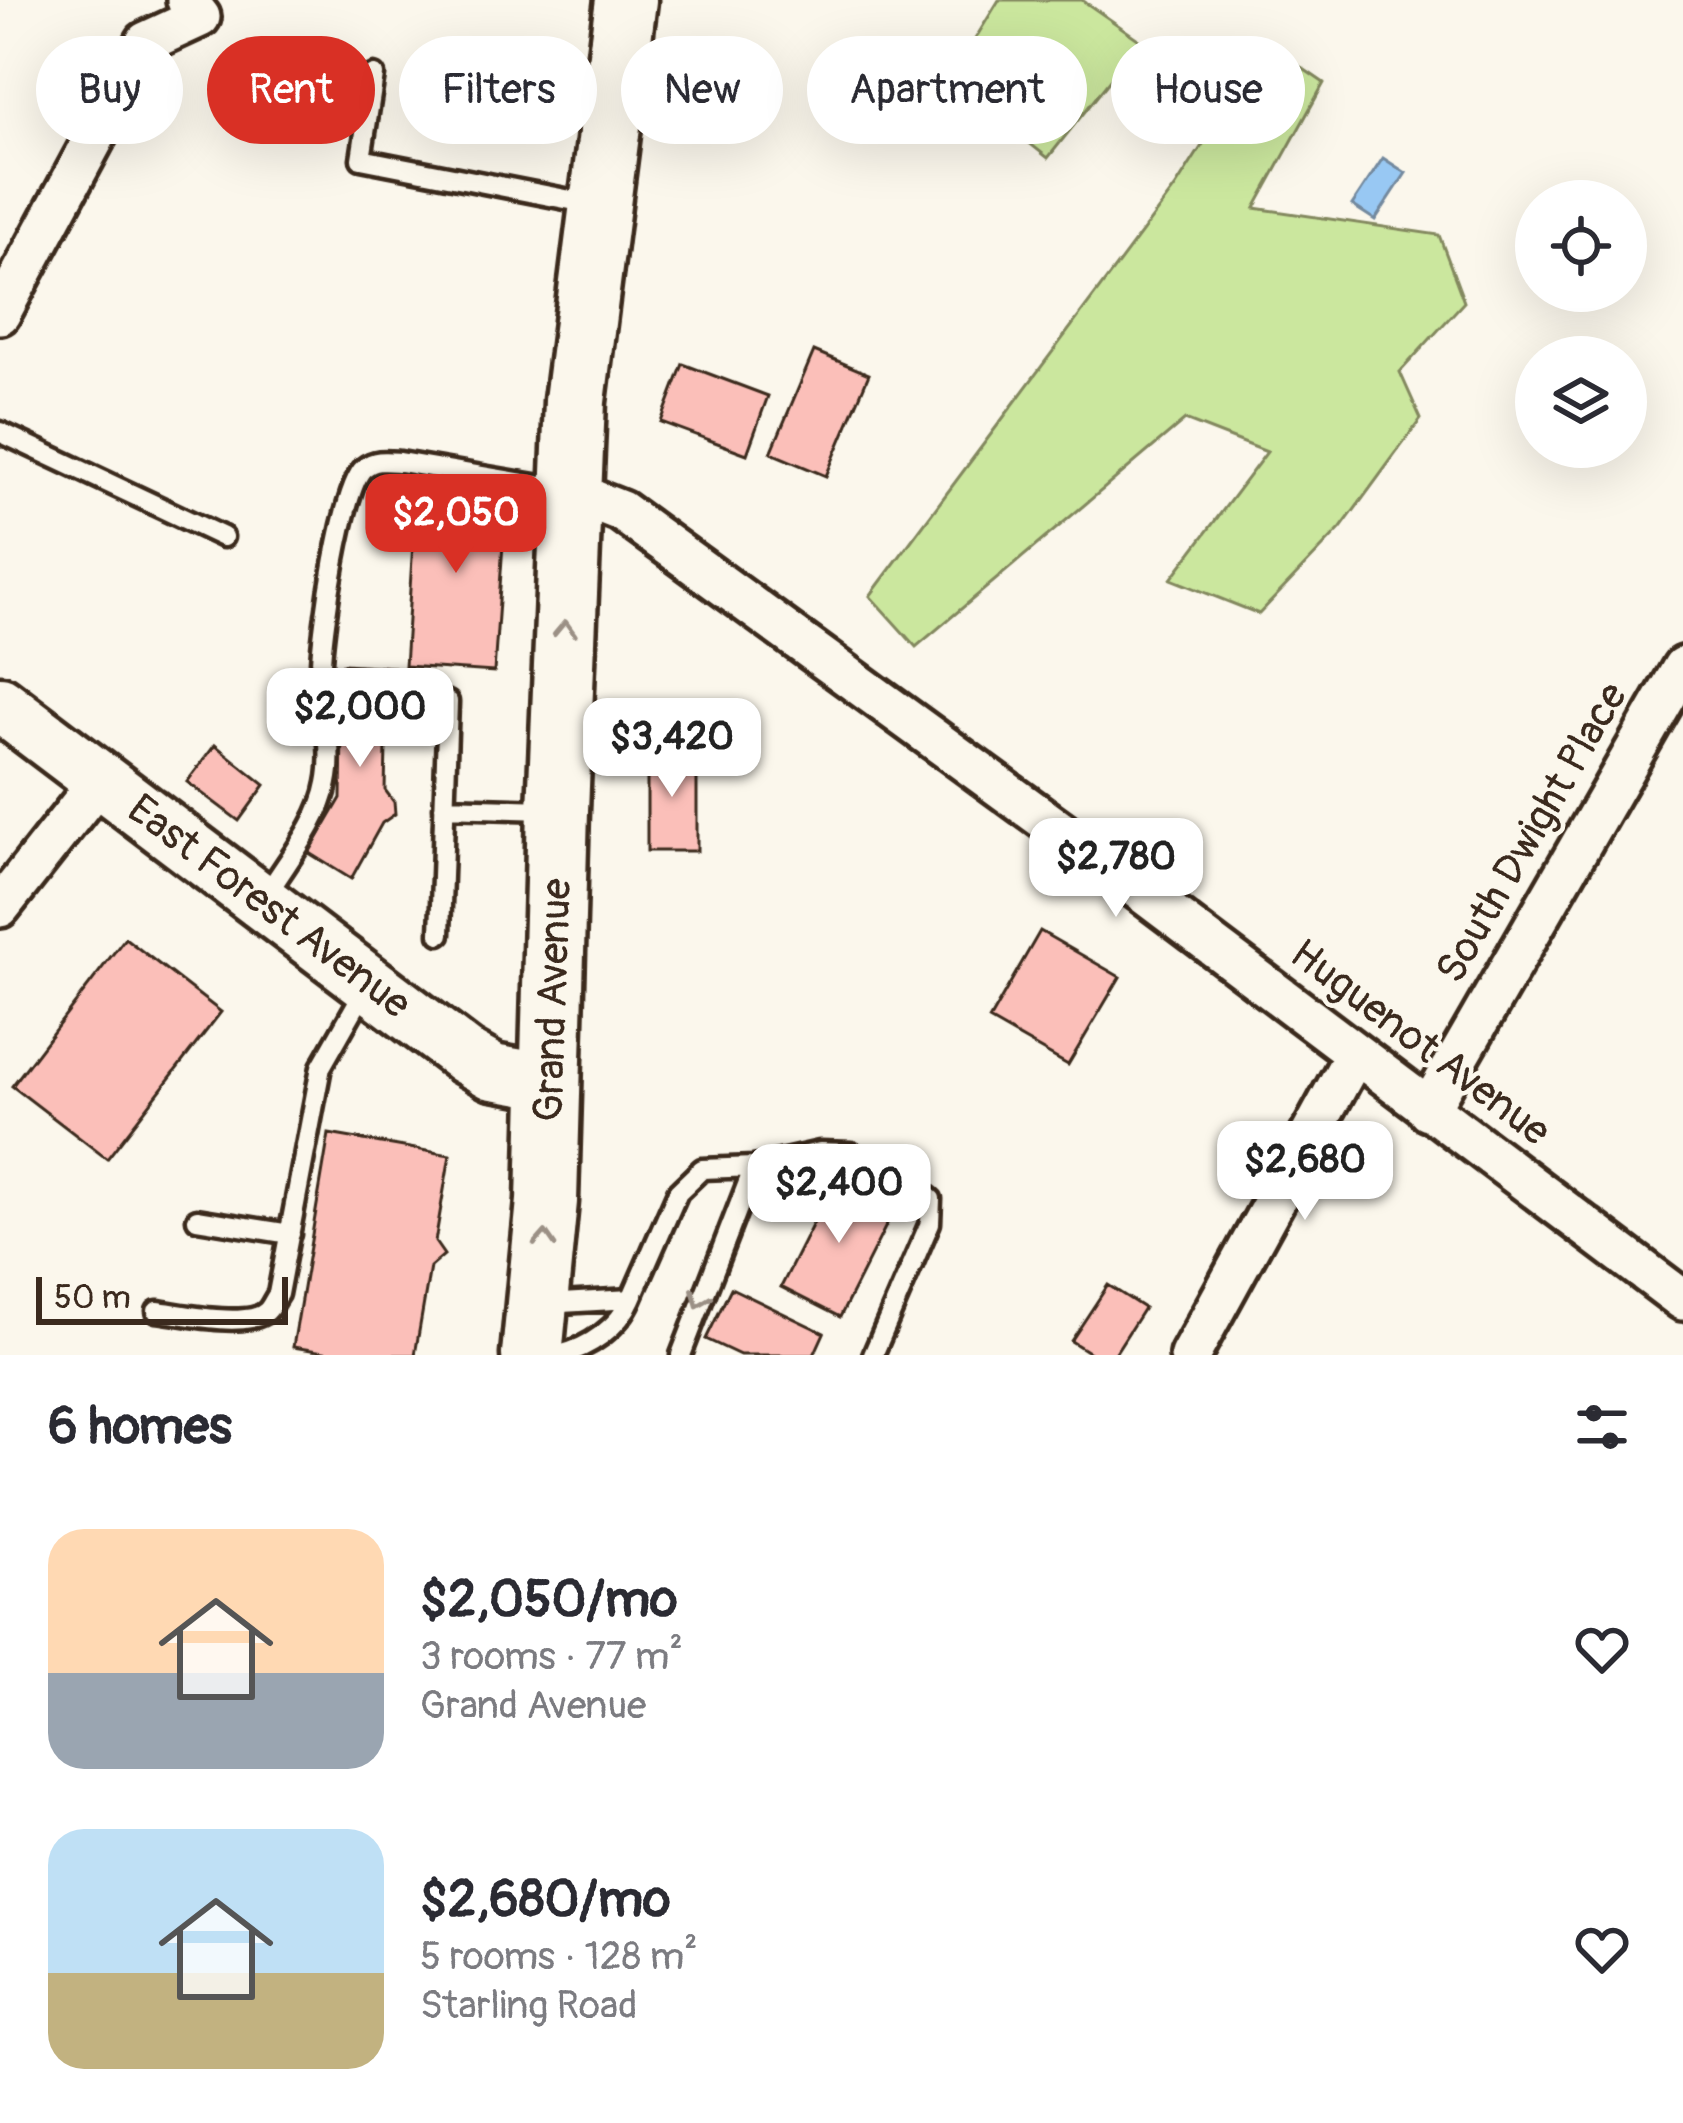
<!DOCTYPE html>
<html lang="en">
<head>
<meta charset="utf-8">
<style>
	body { margin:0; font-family:Pangolin,sans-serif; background:#f7f7f7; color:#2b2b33; height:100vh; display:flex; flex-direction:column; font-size:45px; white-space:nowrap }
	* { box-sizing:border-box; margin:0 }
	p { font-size:39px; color:#7c7c81 }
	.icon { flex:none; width:66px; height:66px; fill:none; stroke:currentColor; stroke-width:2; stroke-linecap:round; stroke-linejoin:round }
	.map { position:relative; height:1355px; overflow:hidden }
	.sheet { display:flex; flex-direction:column; background:#fff; flex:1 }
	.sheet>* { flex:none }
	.top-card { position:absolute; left:36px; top:36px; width:1611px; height:108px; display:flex; gap:24px }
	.controls { position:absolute; left:1515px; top:180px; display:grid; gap:24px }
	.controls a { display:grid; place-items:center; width:132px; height:132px; border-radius:50%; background:#fff; box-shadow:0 12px 48px #0002; font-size:60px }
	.scale { position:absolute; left:36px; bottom:30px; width:252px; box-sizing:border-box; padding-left:12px; border:6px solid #3b2a1e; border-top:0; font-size:33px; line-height:42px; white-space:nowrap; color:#3b2a1e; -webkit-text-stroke:9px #fbf7ec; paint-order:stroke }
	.price { position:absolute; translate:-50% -102px; padding:0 27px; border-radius:24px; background:#fff; color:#222; font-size:39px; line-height:78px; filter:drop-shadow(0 3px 6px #0008) }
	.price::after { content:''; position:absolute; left:50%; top:72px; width:36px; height:27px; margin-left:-18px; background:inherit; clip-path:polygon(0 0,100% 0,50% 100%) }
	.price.on { background:#d93025; color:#fff }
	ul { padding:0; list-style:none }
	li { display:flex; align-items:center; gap:36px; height:300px; padding:0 48px }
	li span { display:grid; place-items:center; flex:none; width:336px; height:240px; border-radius:36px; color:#555 }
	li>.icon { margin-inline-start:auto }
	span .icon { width:144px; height:144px; fill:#fffc; stroke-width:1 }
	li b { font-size:51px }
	h2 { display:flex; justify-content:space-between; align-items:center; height:144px; padding:0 48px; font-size:51px }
	.pill { padding:0 42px; border-radius:54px; background:#fff; box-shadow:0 12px 48px #0002; font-size:42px; line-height:108px }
	.pill.on { background:#d93025; color:#fff }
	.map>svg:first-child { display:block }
</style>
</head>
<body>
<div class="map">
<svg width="1683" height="1355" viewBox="0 0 1683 1355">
	<rect width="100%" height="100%" fill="#fbf7ec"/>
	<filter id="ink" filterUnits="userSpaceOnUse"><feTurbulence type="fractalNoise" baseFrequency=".00833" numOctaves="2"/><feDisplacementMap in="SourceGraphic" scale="24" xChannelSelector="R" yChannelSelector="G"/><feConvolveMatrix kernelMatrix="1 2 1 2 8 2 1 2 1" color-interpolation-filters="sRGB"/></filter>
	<g filter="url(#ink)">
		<path fill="#cbe79e" stroke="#83885e" stroke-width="3" d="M999,0h83l59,41 -93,117 -98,-78z
			M1267,44l57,39 -69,125 184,27 25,67 -64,70 21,47 -80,109 -82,86 -88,-35 96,-127 -82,-32 -269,227 -46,-51 305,-408z"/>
		<path fill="#98c8f3" stroke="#73899e" stroke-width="3" d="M1383,158l23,15 -31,47 -23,-15z"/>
		<path fill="#fbbfb9" stroke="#3b2a1e" stroke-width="3" d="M814,351l55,23 -43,102 -55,-23z
			M683,364l85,32 -21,58 -86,-32z
			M417,481l90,6 -13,185 -89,-6z
			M343,664l51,3 -1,37 -6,-1 -2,87 9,12 1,12 -13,9 -31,56 -42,-26 32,-55z
			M215,745l50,40 -26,36 -52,-39z
			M647,749h50v102h-50z
			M1040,931l80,46 -52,88 -79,-45z
			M125,938l96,74 -114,147 -95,-73z
			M329,1134l121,21 -15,87 9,13 -14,12 -15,88h-73l-49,-8z
			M838,1174l59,30 -57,113 -59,-30z
			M1108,1285l36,23 -30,47h-21l-22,-14z
			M731,1288l93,45 -10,22h-74l-34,-16z"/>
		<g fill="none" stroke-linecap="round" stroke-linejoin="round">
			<defs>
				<path id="lane" d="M374,75l-13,84 230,45
					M0,432l223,105
					M444,807l104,3
					M266,896c20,-34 54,-73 61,-113 8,-38 -6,-80 -6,-119 1,-33 21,-177 43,-196 11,-9 23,-7 36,-6l165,28
					M440,934l8,-232
					M197,1219l93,15
					M631,1299l47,-107 24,-23 52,-2 66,-15 31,1 51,23 29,23 -1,24 -57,132
					M544,1304l87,-5c-12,28 -42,49 -72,56
					M157,1311c25,3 91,18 110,0 5,-5 7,-12 11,-17l43,-227 46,-81
					M681,1355l73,-188"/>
				<path id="street" d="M0,314l146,-272 54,-25 -13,-17
					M570,491l51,20 457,333 605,456
					M0,907l100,-127
					M1428,1110l255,-443
					M1190,1355l165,-301"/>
				<path id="secondary" d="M0,704l465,352 28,16 58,10"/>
				<path id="primary" d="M532,1355l15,-154 11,-391 17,-409 51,-401"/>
			</defs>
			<use href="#lane" stroke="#3b2a1e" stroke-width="27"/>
			<use href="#street" stroke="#3b2a1e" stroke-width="48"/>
			<use href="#secondary" stroke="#3b2a1e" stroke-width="63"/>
			<use href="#primary" stroke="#3b2a1e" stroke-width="69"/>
			<use href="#lane" stroke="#fbf7ec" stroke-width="18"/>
			<use href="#street" stroke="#fbf7ec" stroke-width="39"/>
			<use href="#secondary" stroke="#fbf7ec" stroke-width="54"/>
			<use href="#primary" stroke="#fbf7ec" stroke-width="60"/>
		</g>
		<defs><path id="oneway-chevron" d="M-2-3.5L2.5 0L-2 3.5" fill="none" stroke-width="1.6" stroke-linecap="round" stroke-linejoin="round" transform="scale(3)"/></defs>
		<g stroke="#9b9085">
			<use href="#oneway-chevron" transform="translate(565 629) rotate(-88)"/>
			<use href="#oneway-chevron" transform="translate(545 1239) rotate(-87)"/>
			<use href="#oneway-chevron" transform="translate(700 1299) rotate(112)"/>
		</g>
	</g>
	<g text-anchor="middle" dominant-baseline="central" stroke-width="9" stroke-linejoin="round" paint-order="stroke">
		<g font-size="42" fill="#3b2a1e" stroke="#fbf7ec">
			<text transform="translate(1532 833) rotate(-60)">South Dwight Place</text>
			<text transform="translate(269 907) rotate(37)">East Forest Avenue</text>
			<text transform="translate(553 1000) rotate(-88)">Grand Avenue</text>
			<text transform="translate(1420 1043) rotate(37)">Huguenot Avenue</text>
		</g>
	</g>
</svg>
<div class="controls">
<a><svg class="icon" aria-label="locate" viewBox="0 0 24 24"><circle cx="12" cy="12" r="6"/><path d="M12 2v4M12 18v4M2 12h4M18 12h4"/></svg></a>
<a><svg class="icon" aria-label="layers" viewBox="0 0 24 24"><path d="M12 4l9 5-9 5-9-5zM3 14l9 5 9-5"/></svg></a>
</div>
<div class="scale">50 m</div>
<b class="price on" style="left:456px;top:576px">$2,050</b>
<b class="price" style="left:360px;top:770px">$2,000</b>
<b class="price" style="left:672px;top:800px">$3,420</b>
<b class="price" style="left:1116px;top:920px">$2,780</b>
<b class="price" style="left:1305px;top:1223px">$2,680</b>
<b class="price" style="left:839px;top:1246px">$2,400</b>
<div class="top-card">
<a class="pill">Buy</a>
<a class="pill on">Rent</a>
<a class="pill">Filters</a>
<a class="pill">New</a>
<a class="pill">Apartment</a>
<a class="pill">House</a>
</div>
</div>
<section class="sheet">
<h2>6 homes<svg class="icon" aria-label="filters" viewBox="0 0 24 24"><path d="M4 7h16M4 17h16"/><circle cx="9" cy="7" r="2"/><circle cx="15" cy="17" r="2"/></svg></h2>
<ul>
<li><span style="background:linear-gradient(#ffd9b3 60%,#9aa5b1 0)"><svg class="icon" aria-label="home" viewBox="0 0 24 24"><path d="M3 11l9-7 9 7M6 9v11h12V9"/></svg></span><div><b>$2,050/mo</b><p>3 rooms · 77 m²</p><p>Grand Avenue</p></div><svg class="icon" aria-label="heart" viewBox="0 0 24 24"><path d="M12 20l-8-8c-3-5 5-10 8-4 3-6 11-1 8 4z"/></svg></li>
<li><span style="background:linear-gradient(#bfe0f5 60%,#c2b280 0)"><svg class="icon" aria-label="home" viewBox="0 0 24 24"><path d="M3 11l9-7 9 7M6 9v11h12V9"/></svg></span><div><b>$2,680/mo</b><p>5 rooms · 128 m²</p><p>Starling Road</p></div><svg class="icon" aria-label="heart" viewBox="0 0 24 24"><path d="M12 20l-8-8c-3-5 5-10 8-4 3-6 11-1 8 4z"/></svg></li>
</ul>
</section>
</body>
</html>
